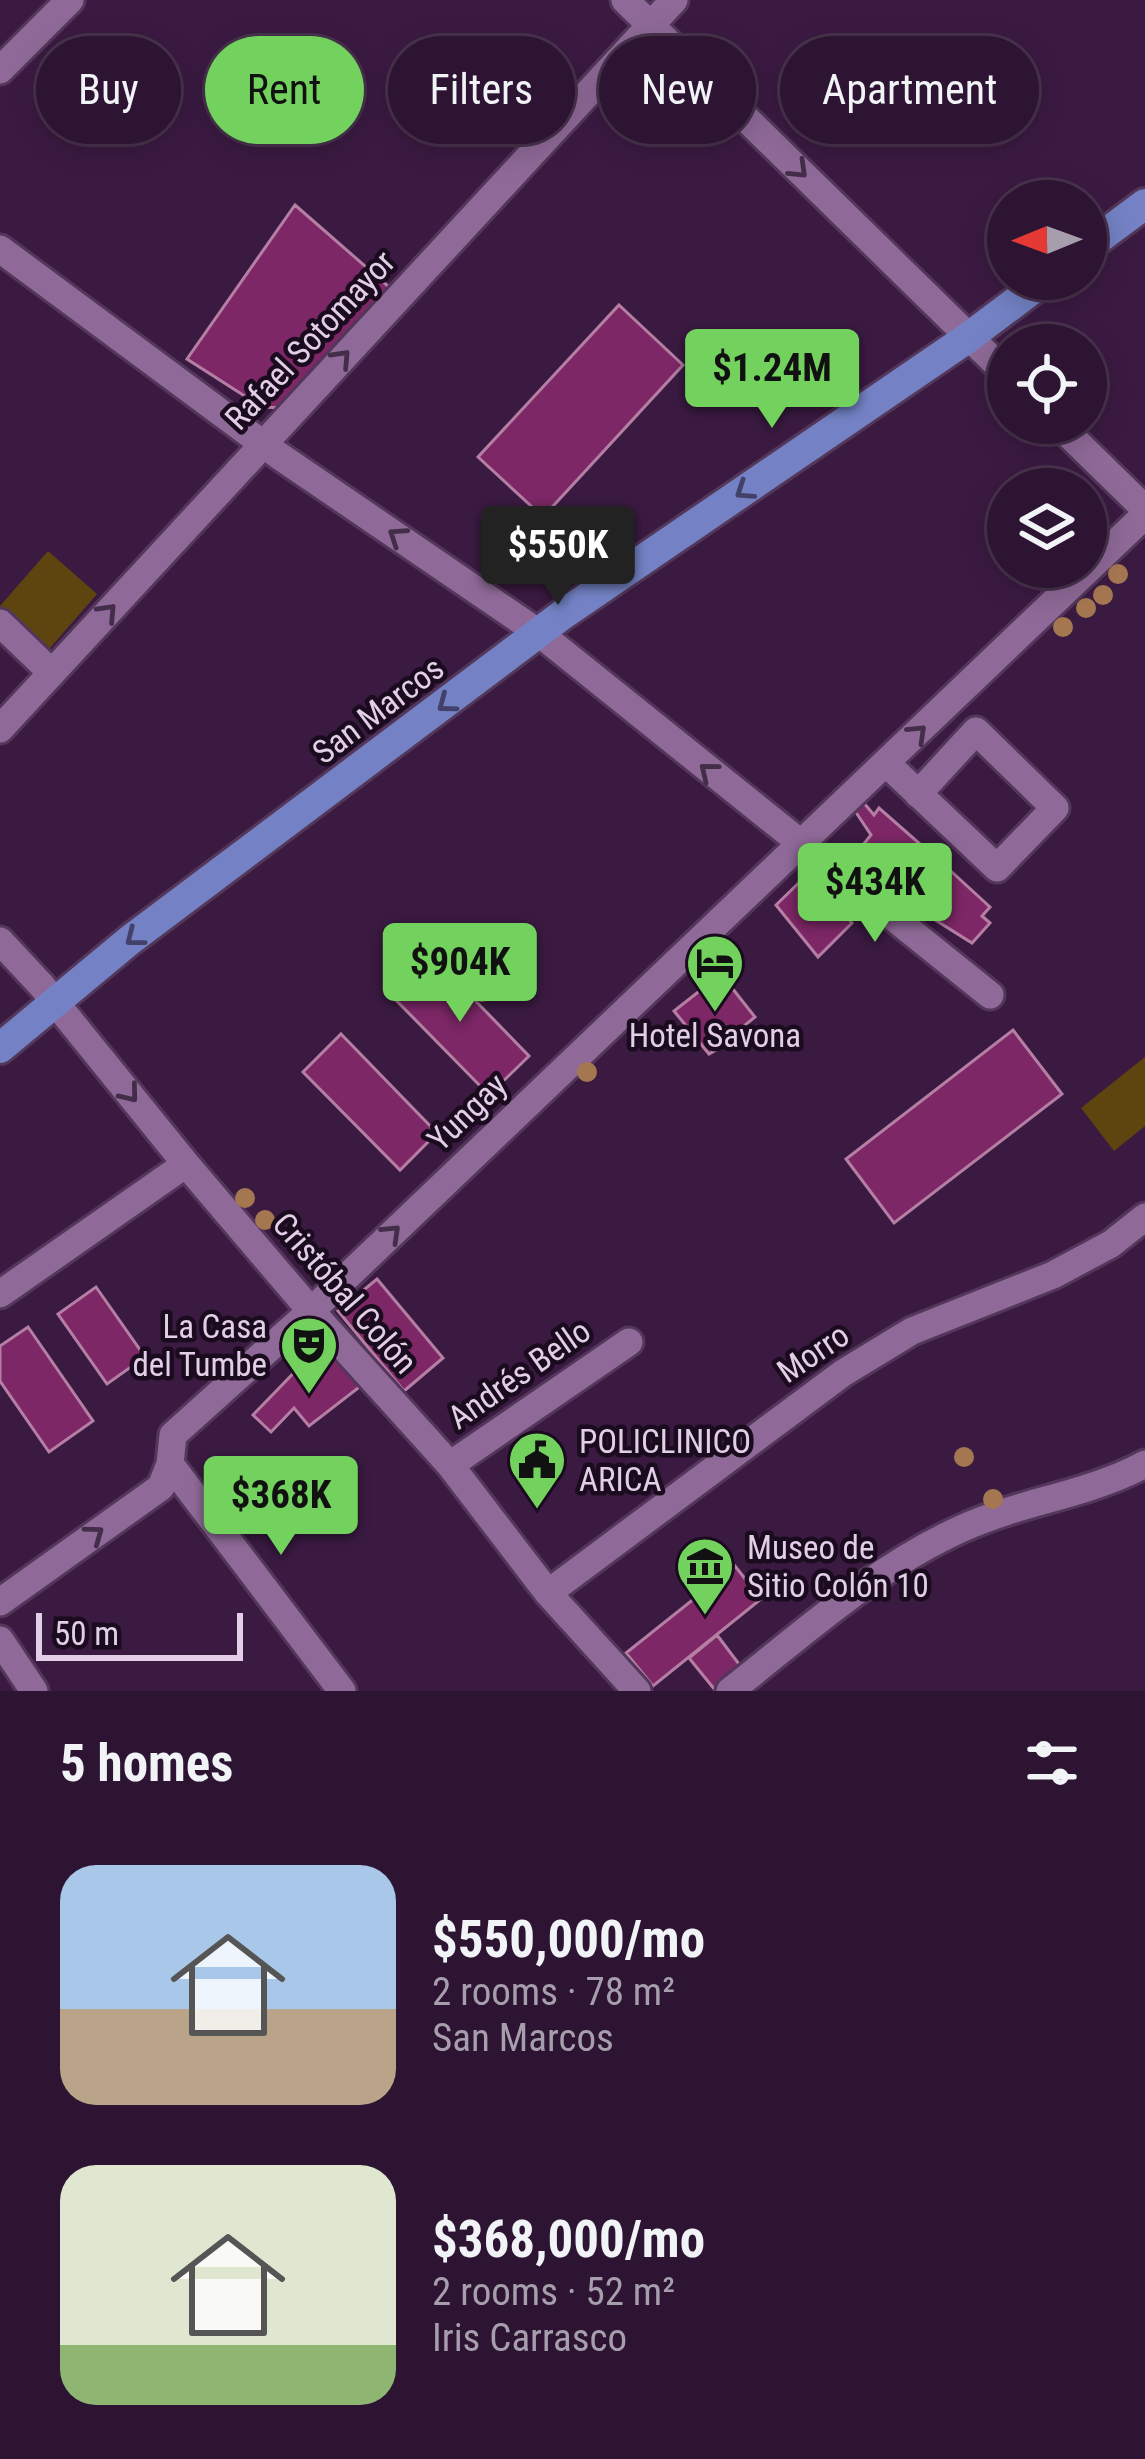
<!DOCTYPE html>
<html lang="en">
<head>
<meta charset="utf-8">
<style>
	body { margin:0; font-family:"Roboto Condensed",sans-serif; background:#38213e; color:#f1f3f6; height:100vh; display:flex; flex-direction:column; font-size:45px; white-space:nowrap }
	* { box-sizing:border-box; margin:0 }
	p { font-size:39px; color:#a69eac }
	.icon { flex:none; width:66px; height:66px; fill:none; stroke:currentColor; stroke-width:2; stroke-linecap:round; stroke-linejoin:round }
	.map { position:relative; height:1691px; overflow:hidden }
	.side { display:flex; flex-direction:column; background:#2c1432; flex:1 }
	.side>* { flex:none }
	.banner { position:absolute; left:36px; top:36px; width:1074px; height:108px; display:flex; gap:24px }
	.needle { width:78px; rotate:269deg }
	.buttons { position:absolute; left:987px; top:180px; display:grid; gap:24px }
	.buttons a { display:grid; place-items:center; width:120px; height:120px; border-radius:50%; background:#2c1432; box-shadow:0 6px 30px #0003,0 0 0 3px #48334d; font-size:60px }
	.scale { position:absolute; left:36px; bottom:30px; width:207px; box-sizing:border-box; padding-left:12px; border:6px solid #e2cee7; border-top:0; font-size:33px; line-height:42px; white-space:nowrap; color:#e2cee7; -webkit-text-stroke:9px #1a0c1e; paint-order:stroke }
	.price { position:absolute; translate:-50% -102px; padding:0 27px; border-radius:12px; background:#72d25d; color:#111; font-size:39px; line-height:78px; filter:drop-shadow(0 3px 6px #0008) }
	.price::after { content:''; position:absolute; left:50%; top:72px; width:36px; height:27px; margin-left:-18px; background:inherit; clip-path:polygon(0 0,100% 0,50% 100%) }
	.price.selected { background:#222; color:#fff }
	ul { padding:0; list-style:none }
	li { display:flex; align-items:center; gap:36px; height:300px; padding:0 60px }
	li span { display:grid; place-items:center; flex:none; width:336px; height:240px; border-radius:36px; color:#555 }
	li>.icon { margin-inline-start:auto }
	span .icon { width:144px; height:144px; fill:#fffc; stroke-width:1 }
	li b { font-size:51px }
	h2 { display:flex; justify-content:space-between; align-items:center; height:144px; padding:0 60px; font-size:51px }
	.pill { padding:0 42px; border-radius:54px; background:#2c1432; box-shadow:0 6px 30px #0003,0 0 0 3px #48334d; font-size:42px; line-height:108px }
	.pill.selected { background:#72d25d; color:#111 }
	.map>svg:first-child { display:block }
</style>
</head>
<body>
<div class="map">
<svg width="1145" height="1691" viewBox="0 0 1145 1691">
	<rect width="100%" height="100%" fill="#3b1a42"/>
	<path fill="#5e440e" d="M48,551l49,43 -53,61 -44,-40v-9z
		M1145,1057v69l-31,25 -33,-43z"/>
	<path fill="#7d2766" stroke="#b57fa3" stroke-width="3" d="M295,205l94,82 -105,121 -22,-1 -75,-48z
		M619,305l64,60 -140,152 -65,-60z
		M863,802l11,13 5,-7 57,50 -5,5 7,4 4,-4 48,44 -8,9 8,7 -18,20 -51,-32 16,-14 -9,-10 -15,17 -14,-11 2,-12 -9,1 -18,-13 6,-6 -8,-9 -7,10 -11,-8 17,-21 -16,-24z
		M808,874l44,49 -34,34 -42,-52z
		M431,955l98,101 -40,39 -99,-101z
		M721,974l34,43 -21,17 3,4 -28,16 -35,-43z
		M1013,1030l49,64 -168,129 -48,-64z
		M341,1034l96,99 -37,37 -97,-98z
		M377,1279l66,79 -39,33 -66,-80z
		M96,1287l49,70 -38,27 -49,-70z
		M28,1327l65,94 -44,31 -49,-71v-35z
		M332,1348l30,37 -53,41 -15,-18 -23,24 -18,-17 63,-65z
		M735,1566l26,33 -108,87 -27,-33z
		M717,1635l25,33 -27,22 -26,-32z"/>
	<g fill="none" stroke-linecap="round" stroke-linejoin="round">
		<defs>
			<path id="minor" d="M625,0l383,375
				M0,70l70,-70
				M0,249l278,206 261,178 451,362
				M1057,423l88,86
				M0,623l52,50
				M0,729l674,-729
				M886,763l111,105 58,-60 -79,-77 -58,63
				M0,941l42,45 144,178 125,147 139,154 98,128 89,98
				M0,1294l186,-130
				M170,1464l172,227
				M450,1465l179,-123
				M548,1593l295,-220 69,-42 141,-56 58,-31 34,-27
				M0,1602l161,-115 9,-23 3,-29 138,-124 834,-796
				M0,1640l34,51
				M730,1691c75,-59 146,-124 233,-163 59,-27 125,-33 182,-64"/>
			<path id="major" d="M1086,248l59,-44
				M0,1048l130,-108 432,-325 407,-278 77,-58"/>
		</defs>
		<use href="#minor" stroke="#53375a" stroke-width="33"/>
		<use href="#major" stroke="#53375a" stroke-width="36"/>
		<use href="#minor" stroke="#8f6a98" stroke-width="27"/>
		<use href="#major" stroke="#7482c5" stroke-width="30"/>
	</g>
	<g fill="#a57751">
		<circle cx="911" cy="47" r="10"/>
		<circle cx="1118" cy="574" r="10"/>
		<circle cx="1103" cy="595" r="10"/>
		<circle cx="1086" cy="608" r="10"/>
		<circle cx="1063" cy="627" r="10"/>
		<circle cx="705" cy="972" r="10"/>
		<circle cx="482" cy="992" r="10"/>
		<circle cx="587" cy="1072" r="10"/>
		<circle cx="245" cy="1198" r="10"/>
		<circle cx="265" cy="1220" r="10"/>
		<circle cx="964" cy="1457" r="10"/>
		<circle cx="993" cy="1499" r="10"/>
	</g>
	<defs><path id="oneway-chevron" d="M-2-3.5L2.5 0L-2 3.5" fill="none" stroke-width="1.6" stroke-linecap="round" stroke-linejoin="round" transform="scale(3)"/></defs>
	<g stroke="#432d49">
		<use href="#oneway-chevron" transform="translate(799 170) rotate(44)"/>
		<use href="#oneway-chevron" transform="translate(342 358) rotate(-47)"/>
		<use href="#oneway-chevron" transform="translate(397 536) rotate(-146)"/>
		<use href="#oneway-chevron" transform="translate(108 612) rotate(-47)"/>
		<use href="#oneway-chevron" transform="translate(918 733) rotate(-44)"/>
		<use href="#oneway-chevron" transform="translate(708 771) rotate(-141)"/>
		<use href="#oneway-chevron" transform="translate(130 1094) rotate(51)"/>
		<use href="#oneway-chevron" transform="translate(392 1233) rotate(-44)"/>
		<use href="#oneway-chevron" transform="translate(95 1534) rotate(-36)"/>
	</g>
	<g stroke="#424169">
		<use href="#oneway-chevron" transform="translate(744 491) rotate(146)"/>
		<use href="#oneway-chevron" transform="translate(446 704) rotate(143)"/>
		<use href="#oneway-chevron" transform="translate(134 938) rotate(142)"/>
	</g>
	<defs>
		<symbol id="hotel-pin" viewBox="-11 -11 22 30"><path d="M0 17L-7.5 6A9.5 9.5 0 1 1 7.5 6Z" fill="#72d25d" stroke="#1a0c1e"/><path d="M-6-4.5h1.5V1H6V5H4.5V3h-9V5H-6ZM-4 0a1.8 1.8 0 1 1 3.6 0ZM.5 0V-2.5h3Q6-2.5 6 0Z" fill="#111"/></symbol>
		<symbol id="theatre-pin" viewBox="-11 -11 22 30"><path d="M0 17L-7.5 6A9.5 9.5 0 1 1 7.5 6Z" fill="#72d25d" stroke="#1a0c1e"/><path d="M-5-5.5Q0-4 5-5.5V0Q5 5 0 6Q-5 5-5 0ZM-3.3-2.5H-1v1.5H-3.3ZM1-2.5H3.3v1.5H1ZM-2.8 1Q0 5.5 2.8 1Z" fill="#111"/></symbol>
		<symbol id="civic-pin" viewBox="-11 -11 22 30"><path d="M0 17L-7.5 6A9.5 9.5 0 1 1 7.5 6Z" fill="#72d25d" stroke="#1a0c1e"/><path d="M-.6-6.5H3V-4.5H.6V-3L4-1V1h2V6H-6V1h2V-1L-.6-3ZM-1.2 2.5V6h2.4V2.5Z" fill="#111"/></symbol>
		<symbol id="museum-pin" viewBox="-11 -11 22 30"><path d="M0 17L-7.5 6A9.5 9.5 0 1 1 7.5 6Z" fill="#72d25d" stroke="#1a0c1e"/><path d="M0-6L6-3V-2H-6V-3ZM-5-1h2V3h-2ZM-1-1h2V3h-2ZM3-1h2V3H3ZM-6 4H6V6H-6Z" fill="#111"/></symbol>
	</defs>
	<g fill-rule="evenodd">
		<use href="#hotel-pin" x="682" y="930" width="66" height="90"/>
		<use href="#theatre-pin" x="276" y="1312" width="66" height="90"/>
		<use href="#civic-pin" x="504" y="1427" width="66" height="90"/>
		<use href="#museum-pin" x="672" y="1533" width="66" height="90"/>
	</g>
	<g text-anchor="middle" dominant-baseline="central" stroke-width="9" stroke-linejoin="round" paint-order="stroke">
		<g font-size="33" fill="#e2cee7" stroke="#1a0c1e">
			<text transform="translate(310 340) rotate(-47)">Rafael Sotomayor</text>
			<text transform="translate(378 710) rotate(-37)">San Marcos</text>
			<text transform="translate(467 1112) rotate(-44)">Yungay</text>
			<text transform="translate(345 1293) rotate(49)">Cristóbal Colón</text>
			<text transform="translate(813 1353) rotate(-34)">Morro</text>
			<text transform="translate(519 1374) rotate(-35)">Andrés Bello</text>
		</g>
		<g font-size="33" fill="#e2cee7" stroke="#1a0c1e" text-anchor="start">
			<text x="715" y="1035" text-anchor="middle">Hotel Savona</text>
			<text x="267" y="1326" text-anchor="end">La Casa<tspan x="267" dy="38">del Tumbe</tspan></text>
			<text x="579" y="1441">POLICLINICO<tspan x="579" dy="38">ARICA</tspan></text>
			<text x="747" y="1547">Museo de<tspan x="747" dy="38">Sitio Colón 10</tspan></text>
		</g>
	</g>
</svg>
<div class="buttons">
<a><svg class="needle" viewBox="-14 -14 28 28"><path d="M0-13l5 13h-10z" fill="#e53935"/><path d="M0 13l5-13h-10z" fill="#a69eac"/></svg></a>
<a><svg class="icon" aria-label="locate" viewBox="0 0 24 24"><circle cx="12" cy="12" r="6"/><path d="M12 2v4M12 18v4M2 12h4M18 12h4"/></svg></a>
<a><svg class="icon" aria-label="layers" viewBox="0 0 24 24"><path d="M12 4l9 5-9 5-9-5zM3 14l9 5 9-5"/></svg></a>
</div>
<div class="scale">50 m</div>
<b class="price" style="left:772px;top:431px">$1.24M</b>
<b class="price selected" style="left:558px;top:608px">$550K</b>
<b class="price" style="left:875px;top:945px">$434K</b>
<b class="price" style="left:460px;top:1025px">$904K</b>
<b class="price" style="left:281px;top:1558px">$368K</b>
<div class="banner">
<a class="pill">Buy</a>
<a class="pill selected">Rent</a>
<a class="pill">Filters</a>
<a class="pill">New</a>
<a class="pill">Apartment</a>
</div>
</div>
<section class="side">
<h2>5 homes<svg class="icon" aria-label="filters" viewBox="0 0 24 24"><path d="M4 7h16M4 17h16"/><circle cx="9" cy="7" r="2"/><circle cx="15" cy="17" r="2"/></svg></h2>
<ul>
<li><span style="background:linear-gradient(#a9c7e8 60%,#b9a48a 0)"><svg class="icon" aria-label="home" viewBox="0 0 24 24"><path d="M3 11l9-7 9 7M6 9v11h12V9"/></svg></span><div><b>$550,000/mo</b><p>2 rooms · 78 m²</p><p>San Marcos</p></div></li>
<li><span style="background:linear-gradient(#dfe7d0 75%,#8fb573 0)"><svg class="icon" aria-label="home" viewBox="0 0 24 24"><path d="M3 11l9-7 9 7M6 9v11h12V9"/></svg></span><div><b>$368,000/mo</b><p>2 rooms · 52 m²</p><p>Iris Carrasco</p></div></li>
</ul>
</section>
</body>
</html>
